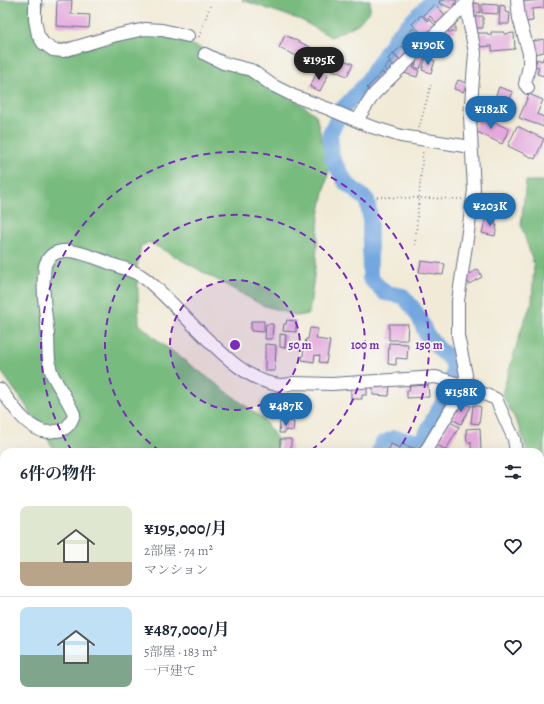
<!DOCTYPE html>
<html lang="ja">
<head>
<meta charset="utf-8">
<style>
	body { margin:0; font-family:Alegreya,"Noto Serif JP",serif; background:#f6f6f7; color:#1f2937; height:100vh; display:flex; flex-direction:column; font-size:15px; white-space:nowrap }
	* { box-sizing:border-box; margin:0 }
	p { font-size:13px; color:#747a83 }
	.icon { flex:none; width:22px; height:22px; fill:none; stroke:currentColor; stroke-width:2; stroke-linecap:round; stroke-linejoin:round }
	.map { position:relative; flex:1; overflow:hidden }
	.panel { position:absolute; left:0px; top:448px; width:544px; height:256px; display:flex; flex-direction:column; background:#fff; border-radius:12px 12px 0 0; box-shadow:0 4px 16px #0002 }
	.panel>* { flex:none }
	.price { position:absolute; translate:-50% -34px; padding:0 9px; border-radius:14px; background:#1f6fb2; color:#fff; font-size:13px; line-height:26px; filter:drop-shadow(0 1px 2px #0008) }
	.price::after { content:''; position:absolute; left:50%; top:24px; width:12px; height:9px; margin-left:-6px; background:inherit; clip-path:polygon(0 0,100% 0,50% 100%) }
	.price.current { background:#222; color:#fff }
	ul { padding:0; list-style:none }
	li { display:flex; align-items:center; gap:12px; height:100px; padding:0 20px }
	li+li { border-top:1px solid #e0e1e3 }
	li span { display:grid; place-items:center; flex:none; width:112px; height:80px; border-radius:8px; color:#555 }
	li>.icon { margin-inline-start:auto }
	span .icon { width:48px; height:48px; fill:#fffc; stroke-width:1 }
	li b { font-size:17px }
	h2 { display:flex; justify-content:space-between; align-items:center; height:48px; padding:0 20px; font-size:17px }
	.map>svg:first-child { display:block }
</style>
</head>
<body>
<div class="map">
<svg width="544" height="704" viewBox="0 0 544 704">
	<rect width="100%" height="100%" fill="#f6f6f2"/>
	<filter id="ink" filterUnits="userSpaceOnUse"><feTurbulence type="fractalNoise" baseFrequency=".025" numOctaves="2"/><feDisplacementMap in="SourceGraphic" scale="8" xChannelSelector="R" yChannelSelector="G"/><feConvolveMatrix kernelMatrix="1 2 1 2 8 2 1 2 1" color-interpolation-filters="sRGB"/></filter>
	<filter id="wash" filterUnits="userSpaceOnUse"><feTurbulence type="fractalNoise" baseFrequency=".012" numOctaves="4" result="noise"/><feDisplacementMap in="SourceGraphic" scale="16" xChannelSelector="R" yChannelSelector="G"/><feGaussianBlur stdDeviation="0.9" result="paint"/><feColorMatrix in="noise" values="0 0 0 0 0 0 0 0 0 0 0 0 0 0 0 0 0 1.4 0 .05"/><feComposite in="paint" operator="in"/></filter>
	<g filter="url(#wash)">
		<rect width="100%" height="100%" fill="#f1ead6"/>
		<path fill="#78bb7e" stroke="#4a756e" d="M0,0h44l-6,23 15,18 24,-2 65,-13 69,26 46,20 59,43 13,55 -10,46 -3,45 -7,53 -12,2 -35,-11 -113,-63 -8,4 -4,21 2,57 22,19 101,75 16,22 -3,12h-219l-32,-49 -24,-33z
			M242,0h128v10l-12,14 -27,13 -30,-17z
			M526,181h18v277l-4,1v-7h-13l-7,-23 -18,-35 20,-67 10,-25 2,-37 -13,-40z
			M544,677v27h-35l3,-4h28v-21z
			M170,700h76l2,4h-85z"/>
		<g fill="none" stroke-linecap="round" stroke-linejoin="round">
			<path stroke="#72a7df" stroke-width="16" d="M379,452l3,-8 12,-6 28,4 14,-28 15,-25 3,-21 -3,-9 -11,-9 -14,-16 -6,-15 -7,-11 -10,-12 -18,-3 -15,-15v-61l-3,-17 -21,-17 -14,-25 -2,-25 14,-26 20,-21 33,-50 36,-36
				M414,700v4"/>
		</g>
		<g id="blocks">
			<path fill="#e4a9dd" d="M57,0h15l-1,14 19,1 -1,13 -33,-2z
				M440,0h17l-4,9 -14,-6z
				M542,0h2v8l-12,1 1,12 -10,1 -2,-20z
				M474,3l6,1v9l-6,-1z
				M435,4l12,13 -9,8 -8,-9 -3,3 -4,-4z
				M482,4l16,1v9l-16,-1z
				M500,5l5,1v6l5,1 -1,11h-10z
				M421,15l6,6 2,-2 8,8 -11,11 -14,-14z
				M475,16h8v12h-8z
				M455,22v10h-7l-1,-7z
				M413,28l7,7 -3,3 4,3 -5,5 -10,-10z
				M491,32h13v2l10,-1 1,16 -23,2v-5l-14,1v-14h10v2h3z
				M285,35l29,14 -6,12 -29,-13z
				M407,39l7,8 -4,4 -8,-8z
				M544,39v13l-13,3 -3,-13z
				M402,46l8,8 -8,8 -8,-9z
				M328,53l25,11 -6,12 -24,-10z
				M393,54l8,8 -5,5 -8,-8z
				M418,54l7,2 -5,13 -5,-2 2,-6h-2z
				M544,56v20l-7,-2 2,-7 -4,-1 2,-7 5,2z
				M426,58l9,3 -4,12 -9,-3z
				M411,61l4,2 -2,5 6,2 -2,7 -13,-4z
				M389,63l6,6 -4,5 -7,-6z
				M318,70l10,5 -8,16 -10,-4z
				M382,72l5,5 -15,16 -5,-5z
				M458,80l9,3 -4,9 -9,-3z
				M499,87l14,5 -11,26 -25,-10 3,-6 12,4z
				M529,94l14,6 -6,14 7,3v10l-25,-9z
				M480,116l29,13 -7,15 -29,-14z
				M517,126l27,13 -9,20 -27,-13z
				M486,217l10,2 -1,6h2l-2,11 -13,-3z
				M421,261l24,3 -2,11 -24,-3z
				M478,269l4,8 -13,7 -6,-11 5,-2 2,3z
				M287,320l9,1v11l-13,-1 1,-7h2z
				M251,321h13v11l-13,-1z
				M266,324h7l-1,15h-7z
				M389,324h19l-1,16h-18z
				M310,328l8,1 -2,10 14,2 -4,22 -7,-1 1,-6 -5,-1 -1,7 -12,-2 4,-21h2z
				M280,334l6,1 -1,13 -5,-1z
				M389,343l19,1 -1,15 -11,-1v7l-8,-1z
				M265,344l11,1 -1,26h-10z
				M373,385h17l-1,11 -16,-1z
				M428,385l1,12 -22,1v-8h3l-1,-4z
				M351,387h16v8h-5v4h-11z
				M461,402l10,4 -10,18 -9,-5z
				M473,405l8,2 -2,17 -8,-1z
				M280,421l14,1 -1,9 -8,-1v3h-6z
				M450,422l9,5 -13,23 -9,-5z
				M480,428l1,23 -10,1v-10h-4l-1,-13z
				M280,439h11v13h-11z
				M391,444l9,4 2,-4 16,6 -1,2h-29z
				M540,462h4v12h-4z
				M540,522l4,1v9l-1,-1 -1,5h-2z
				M540,550h4v13h-4z
				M540,567h4v15h-4z
				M540,585h4v15l-4,-1z
				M306,700h20v4h-21z
				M352,700h12l8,2 -1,2h-17l1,-3z
				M444,701l21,1 -1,2h-20z"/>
		</g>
	</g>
	<g filter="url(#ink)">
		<use href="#blocks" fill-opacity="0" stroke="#667088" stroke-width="1"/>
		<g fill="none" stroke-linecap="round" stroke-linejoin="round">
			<defs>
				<path id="minor" d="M35,0v20l3,15 5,8 10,7 10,1 50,-15 32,-7 17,1 26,6
					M517,0l2,18 10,35v13l-4,18 3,4
					M205,54l18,9 28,7 21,15 22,11 35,13 40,17 32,10 70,11
					M357,120l17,-26 93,-91
					M0,389c12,15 23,35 42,42 4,1 9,1 13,0 11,0 16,-7 19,-17 -6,-14 -15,-26 -22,-40 -5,-12 -3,-26 -4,-39 -2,-19 -6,-41 -4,-60 1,-4 0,-9 2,-12 10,-24 47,-6 63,0 10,4 22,7 31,12 38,24 104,125 153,108l39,1 104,-7 29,9 31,13 18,40 2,13
					M425,452l40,-66 1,-11 -8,-39v-35l16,-111 -4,-74 5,-63 -7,-38 -1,-15
					M0,466l4,1
					M540,502l4,2
					M0,554l4,-1
					M0,579l4,2
					M540,626l4,4
					M540,669l4,-1
					M0,690l4,1
					M54,700l8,4
					M263,700l2,4
					M131,704l9,-4
					M331,704v-4"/>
			</defs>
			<use href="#minor" stroke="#667088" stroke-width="14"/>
			<path stroke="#667088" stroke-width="1.5" stroke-dasharray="1 3" stroke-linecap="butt" d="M199,37l11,-31
				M419,128l12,-43
				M377,197l85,2
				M415,245l8,-95"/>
			<use href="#minor" stroke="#fff" stroke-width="12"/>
		</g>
	</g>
	<circle cx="235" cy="345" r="65" fill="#7b2cbf" fill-opacity=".12"/>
	<g fill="none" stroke="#7b2cbf" stroke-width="2" stroke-dasharray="7 5">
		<circle cx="235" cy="345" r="65"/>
		<path d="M160 451A130 130 0 1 1 310 451"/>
		<path d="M72 451A194 194 0 1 1 398 451"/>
	</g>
	<circle cx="235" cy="345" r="6" fill="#7b2cbf" stroke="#f6f6f2" stroke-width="2"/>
	<g font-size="12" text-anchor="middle" font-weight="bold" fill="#7b2cbf" stroke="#f6f6f2" stroke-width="3.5" stroke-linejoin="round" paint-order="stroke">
		<text x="300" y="349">50 m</text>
		<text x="365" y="349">100 m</text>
		<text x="429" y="349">150 m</text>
	</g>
</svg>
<b class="price" style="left:428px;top:66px">¥190K</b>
<b class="price current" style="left:319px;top:81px">¥195K</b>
<b class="price" style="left:491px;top:130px">¥182K</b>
<b class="price" style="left:490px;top:227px">¥203K</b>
<b class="price" style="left:461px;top:413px">¥158K</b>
<b class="price" style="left:286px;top:427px">¥487K</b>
<section class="panel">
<h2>6件の物件<svg class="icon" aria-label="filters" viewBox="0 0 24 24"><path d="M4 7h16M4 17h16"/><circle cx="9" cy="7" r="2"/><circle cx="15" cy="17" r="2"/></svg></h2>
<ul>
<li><span style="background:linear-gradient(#dfe7d0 70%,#b9a48a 0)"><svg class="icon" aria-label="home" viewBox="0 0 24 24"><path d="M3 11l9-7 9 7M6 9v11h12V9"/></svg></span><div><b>¥195,000/月</b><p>2部屋 · 74 m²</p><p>マンション</p></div><svg class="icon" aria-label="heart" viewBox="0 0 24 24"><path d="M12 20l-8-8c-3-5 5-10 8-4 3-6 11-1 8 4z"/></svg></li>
<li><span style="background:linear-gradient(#bfe0f5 60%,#7fa58c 0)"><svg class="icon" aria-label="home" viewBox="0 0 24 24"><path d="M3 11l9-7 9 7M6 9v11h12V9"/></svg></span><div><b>¥487,000/月</b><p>5部屋 · 183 m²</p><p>一戸建て</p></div><svg class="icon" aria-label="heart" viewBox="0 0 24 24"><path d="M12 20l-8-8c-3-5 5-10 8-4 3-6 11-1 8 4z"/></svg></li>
</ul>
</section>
</div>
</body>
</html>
